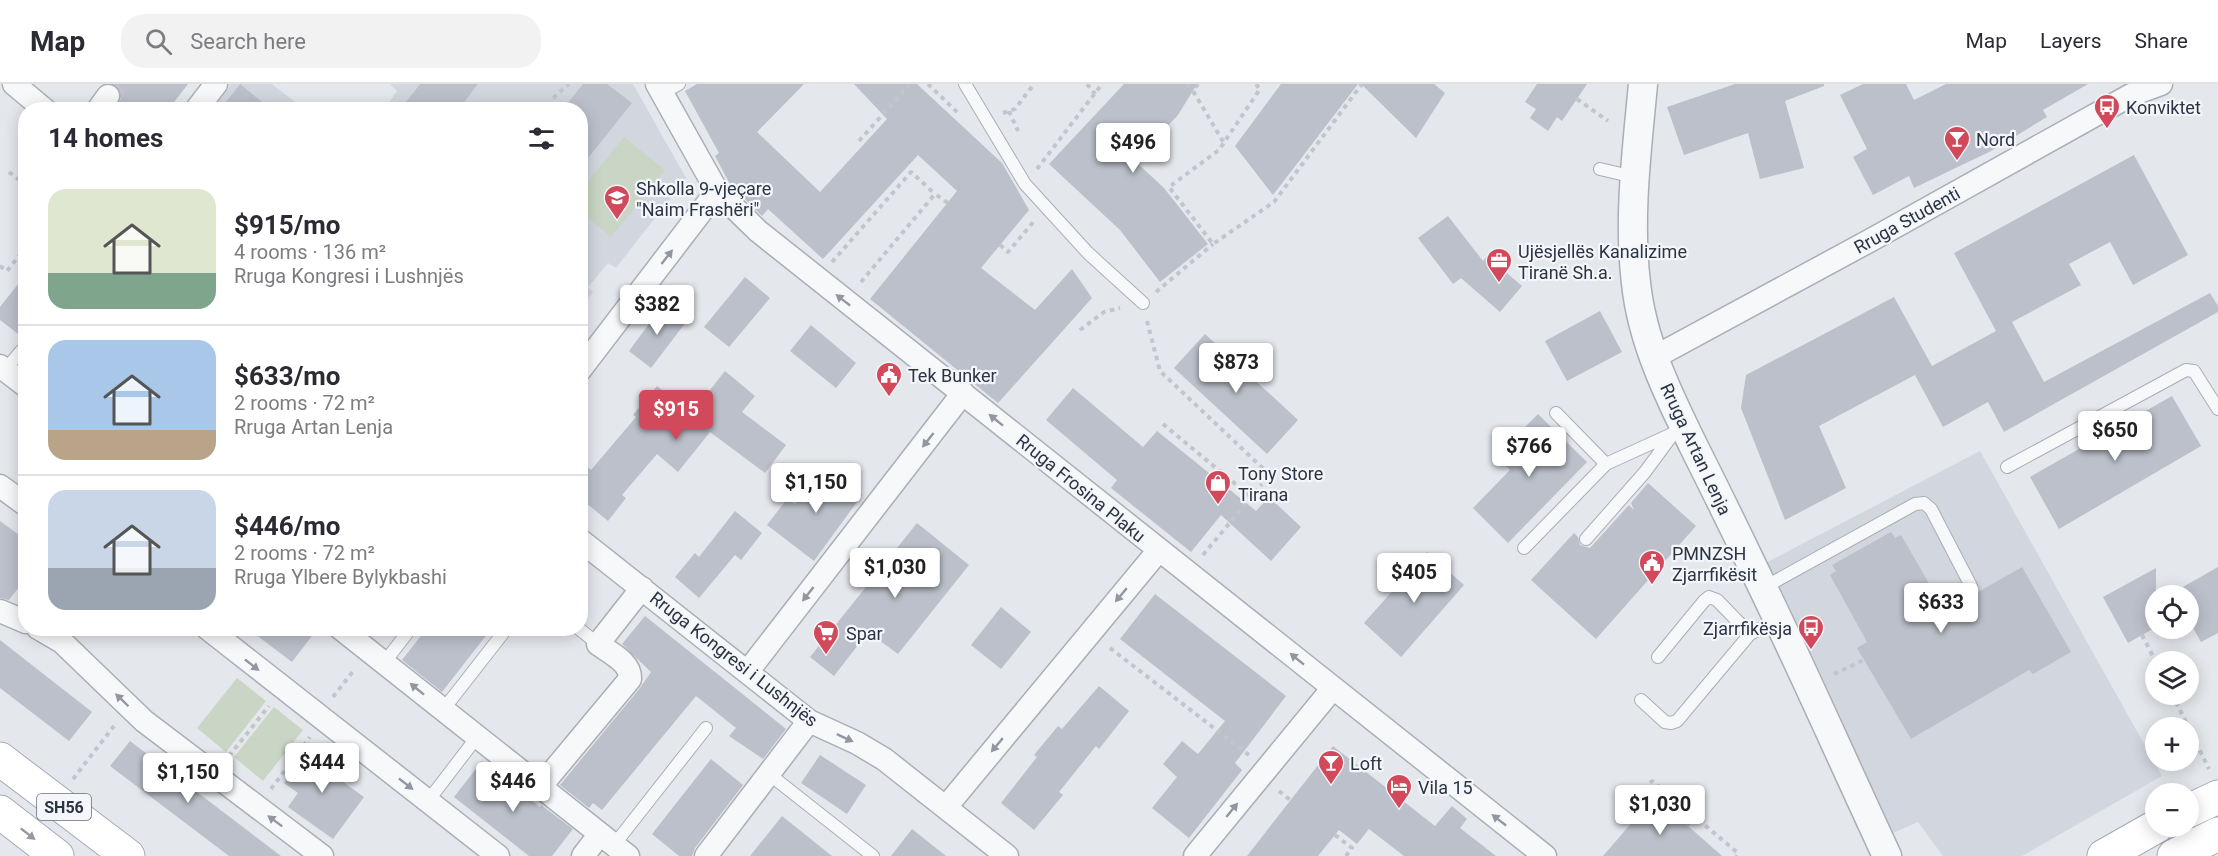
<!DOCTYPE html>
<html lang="en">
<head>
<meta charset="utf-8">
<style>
	body { margin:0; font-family:Roboto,sans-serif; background:#f2f2f3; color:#2b2b33; height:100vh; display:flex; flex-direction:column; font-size:22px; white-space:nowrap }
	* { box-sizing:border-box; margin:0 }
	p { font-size:20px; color:#7c7c81 }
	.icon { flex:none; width:33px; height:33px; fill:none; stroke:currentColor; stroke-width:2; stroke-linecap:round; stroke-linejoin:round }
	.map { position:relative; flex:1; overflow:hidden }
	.drawer { position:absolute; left:18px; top:18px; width:570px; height:534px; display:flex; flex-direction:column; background:#fff; border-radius:24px; box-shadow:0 3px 15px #0003 }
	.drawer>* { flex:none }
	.buttons { position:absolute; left:2145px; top:501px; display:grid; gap:12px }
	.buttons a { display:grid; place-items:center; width:54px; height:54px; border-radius:50%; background:#fff; box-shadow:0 3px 15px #0003; font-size:30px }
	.price { position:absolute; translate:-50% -51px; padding:0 14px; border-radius:6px; background:#fff; color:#222; font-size:20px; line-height:39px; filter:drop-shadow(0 2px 3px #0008) }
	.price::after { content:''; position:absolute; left:50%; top:36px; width:18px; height:14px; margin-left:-9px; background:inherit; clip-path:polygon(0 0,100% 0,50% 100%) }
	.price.current { background:#d1495b; color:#fff }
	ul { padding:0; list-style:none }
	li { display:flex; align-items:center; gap:18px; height:150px; padding:0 30px }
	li+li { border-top:2px solid #e1e1e2 }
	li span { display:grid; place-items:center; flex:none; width:168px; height:120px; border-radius:18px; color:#555 }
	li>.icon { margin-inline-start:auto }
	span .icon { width:72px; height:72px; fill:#fffc; stroke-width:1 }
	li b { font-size:26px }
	h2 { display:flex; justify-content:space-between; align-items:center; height:72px; padding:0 30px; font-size:26px }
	header { display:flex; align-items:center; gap:36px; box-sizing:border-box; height:84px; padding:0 30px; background:#fff; border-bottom:2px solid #e1e1e2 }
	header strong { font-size:28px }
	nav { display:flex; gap:33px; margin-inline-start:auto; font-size:21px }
	.search { width:420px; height:54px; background:#f2f2f3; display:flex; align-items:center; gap:15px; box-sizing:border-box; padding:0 21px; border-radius:24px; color:#7c7c81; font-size:22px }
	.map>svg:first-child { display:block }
</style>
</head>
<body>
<header>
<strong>Map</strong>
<div class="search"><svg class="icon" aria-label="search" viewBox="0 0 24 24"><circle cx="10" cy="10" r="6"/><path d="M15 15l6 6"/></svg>Search here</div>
<nav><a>Map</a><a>Layers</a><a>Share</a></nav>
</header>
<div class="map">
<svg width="2218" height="772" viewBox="0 0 2218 772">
	<rect width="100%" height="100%" fill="#e4e7ec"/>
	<path fill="#d2d6de" d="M231,0h41l32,25 -92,1z
		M390,0h243l53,94 -70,90 -8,-5 -20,24 5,5 -12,15 -1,-197h-196l13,-19z
		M1980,367l182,325 -140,80h-79l-25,-34 -39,17 -125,-270z"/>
	<path fill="#c9d6c5" d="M624,53l41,33 -54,67 -30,-25v-22z
		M237,594l29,23 -40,51 -29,-24z
		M274,623l29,23 -40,51 -29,-24z"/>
	<path fill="#bbc0ca" d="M113,0h75l-20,26h-43l-7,-5 3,-7 -1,-7z
		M240,0l32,26h-52z
		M420,0h58l-20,26h-58z
		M583,0h24l25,19 -52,65v-58h-18z
		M697,0h107l-47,48 63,60 67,-73 -33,-35h63l85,79 27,47 -48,58 54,42 37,-41 20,29 -94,105 -128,-104 87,-108 -39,-36 -95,104 -55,-50 -6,7 -31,-30 -16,-30 4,-3 -34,-62z
		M1124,0h73l-19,31 -43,46 29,27 44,56 -48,38 -40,-52 -71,-66z
		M1281,0h77l-85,111 -38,-49z
		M1361,0h73l11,9 -29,45z
		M1537,0h50l-25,37 -5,-4 -9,14 -18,-13 6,-9 -11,-7z
		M1735,0h89v2l-39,15 19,67 -44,11 -12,-46 -64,22 -17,-48z
		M1863,0h43l8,16 32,-16h142l-45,26 4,7 -56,34 -77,37 -5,-12 -36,19 -20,-38 14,-8 -27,-54z
		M2134,71l54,100 -55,30 -23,-43 -41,22 12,21 -69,37 32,60 166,-89 8,13v6l-214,120 -16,-30 -45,25 -28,-52 -96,51 27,62 -61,32 -44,-112 5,-33 148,-78 38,69 64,-35 -42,-78z
		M1448,132l35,45 4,-5 35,30 -22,26 -39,-34 -8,6 -35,-46z
		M26,190v66l-26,-20v-13z
		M745,193l25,21 -41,49 -25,-20z
		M663,221l23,17 -35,46 -22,-17z
		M1600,227l22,41 -55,29 -22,-40z
		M811,241l45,38 -20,25 -46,-37z
		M1205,250l93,86 -31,34 -93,-86z
		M725,287l30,25 -13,16 44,33 -21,28 -55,-41 -32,40 -21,-18 -35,41 4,3 -18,23 -28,-23v-37l11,9 45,-53 -3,-2 24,-29 34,28z
		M1073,304l70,59 14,-16 99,80 13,-14 32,30 -30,34 -50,-46 -30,37 -80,-64 6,-8 -71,-60z
		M2172,312l29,50 -142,83 -29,-52z
		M1538,330l49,48 -79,81 -35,-35 37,-38 -14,-14z
		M824,382l38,29 -48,66 -47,-36 20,-26 8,5z
		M1648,399l48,43 -100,113 -65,-59 43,-47 4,4 2,8 10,3 39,-43 5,5 -3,-7z
		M735,427l27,22 -21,27 -6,-5 -36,43 -24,-21 20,-24 4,4z
		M0,437l26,19v38l-17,22 -9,-2z
		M917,439l52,42 -71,89 -30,-22 -34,44 -24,-19z
		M1891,448l4,6 6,-3 44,76 77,-44 49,85 -38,22 -4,-4 -118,69 -54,-91 10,-6 -37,-67 6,-4 -4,-6z
		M1427,468l37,33 -63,72 -37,-34z
		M2218,483v66l-17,9 -13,-23v-23h-12l-2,-4z
		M2156,484v59l-28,16 -25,-46z
		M1155,510l131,102 -51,67 7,7 -53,68 -37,-30 25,-31 -14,-13 19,-23 16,13 27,-33 -105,-82z
		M1001,523l30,25 -30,37 -30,-24z
		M645,532l141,113 -23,30 -34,-23 7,-8 -40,-32 -94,114 -9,-7 -4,5 -29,-23 80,-97 11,-16 -29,-28z
		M247,544h71l-26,34z
		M427,544h65l-50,64 -40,-32z
		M0,556l92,72 -23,29 -69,-53z
		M1099,602l30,25 -30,38 -3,-3 -37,46 4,3 -29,35 -33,-27 36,-46 -3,-2 24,-29 4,3z
		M130,657l151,115h-52l-119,-90z
		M1333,662l102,80 17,-20 15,13 -7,9 36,28h-92l-35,-27 -12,15 -18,-14 -21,26h-71z
		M310,663l30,22 -5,7 29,21 -31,42 -45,-32 10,-14 -14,-10z
		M820,671l46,30 -19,29 -46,-31z
		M711,675l32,26 -48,63 -3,8h-13l-27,-22z
		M482,677l58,46 1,-2 32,24 -21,27h-23l-75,-59z
		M1654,713l33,28 35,31h-119z
		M782,732l50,40h-82z
		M912,745l34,27h-55z"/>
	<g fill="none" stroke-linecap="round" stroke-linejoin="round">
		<path stroke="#bfc3cb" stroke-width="22" stroke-dasharray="22 11" stroke-linecap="butt" d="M108,12l10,-12"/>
		<defs>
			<path id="service" d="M965,0l60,100 63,69 55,50
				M662,9l17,-9
				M1600,85l34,8
				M5,286l16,-19
				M1556,329l50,51
				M2007,383l179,-97 8,1 24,38
				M1586,455l59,-67 28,-38
				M1524,464l82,-84 68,-31
				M1763,504l152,-84 9,-1 7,6 40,77
				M578,544l20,16
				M1658,573l46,-56 5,-4 8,3 33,34
				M384,579l27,-35
				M1641,616l24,22 6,1 6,-2 73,-87 28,-14
				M443,626l64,-82
				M769,690l104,82
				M428,717l49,-64
				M614,761l92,-117"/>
			<path id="minor" d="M14,0l31,26
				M657,0l60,107 41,40 787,625
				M98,26l10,-14
				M196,26l20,-26
				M1653,274l218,-118 260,-145 30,-11
				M0,282l26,20
				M580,286l137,-179
				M0,402l26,19
				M580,456l229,181 48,22 27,16 123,97
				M0,527l26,11
				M38,544l24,14 82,79 178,135
				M207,544l291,228
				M340,544l288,228
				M748,587l215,-278
				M540,703l90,-108c1,-17 -20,-26 -32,-35l44,-56
				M946,723l213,-257
				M583,772l17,-22
				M706,772l103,-135
				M1195,772l138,-168"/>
			<path id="tertiary" d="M1643,0c-6,65 -15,134 -7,199 6,58 32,111 57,162 19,38 38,76 56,114 48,98 92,198 138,297"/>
			<path id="primary" d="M0,675l128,97
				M2188,727l30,-14
				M0,728l57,44
				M2104,772l53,-30
				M2174,772l44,-22"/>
		</defs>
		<use href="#service" stroke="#a9aeb7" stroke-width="14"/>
		<use href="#minor" stroke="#a9aeb7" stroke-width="25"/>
		<use href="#tertiary" stroke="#a9aeb7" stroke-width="31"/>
		<use href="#primary" stroke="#a3abb8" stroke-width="35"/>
		<path stroke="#c2c5cb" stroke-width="4" stroke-dasharray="4.5 4.5" stroke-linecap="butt" d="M928,0l31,30
			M1087,0l8,10
			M1187,0l6,7
			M1198,0l-5,7 31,52
			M1256,0l4,5 -41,61 -50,37 44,57 61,-42 88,-118
			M553,14l16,-14
			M1577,15l31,22
			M1009,27l9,20
			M1003,29l12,-4 19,-25
			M859,57l51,-57
			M1037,85l65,-85
			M9,88l17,13
			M1000,161l8,7 27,-32
			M832,178l79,-90 24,22
			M0,182l7,5 19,-24
			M861,198l74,-88 13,9
			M1156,208l57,-48
			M1147,237l13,50 110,104
			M1080,246l24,-18 16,-4
			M1163,340l88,73
			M1203,471l59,-71
			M2142,551l14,27
			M1110,564l139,107
			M1834,590l30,-14
			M2172,610l37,75
			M333,613l21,-27
			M229,672l40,-50
			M73,695l41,-53
			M271,705l39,-52
			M1279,707l11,9
			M1638,712l14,-15 86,72 -2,3
			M1687,741l8,-9
			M1335,751l17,13 -6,8"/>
		<use href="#service" stroke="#f7f8fa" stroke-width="12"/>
		<use href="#minor" stroke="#f7f8fa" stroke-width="22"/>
		<use href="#tertiary" stroke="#f7f8fa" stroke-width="28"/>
		<use href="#primary" stroke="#fff" stroke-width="33"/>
	</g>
	<defs><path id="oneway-solid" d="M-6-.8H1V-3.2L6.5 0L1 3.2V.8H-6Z" transform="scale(1.5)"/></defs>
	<g fill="#9196a0">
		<use href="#oneway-solid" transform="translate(667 173) rotate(-52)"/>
		<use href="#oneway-solid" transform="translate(843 216) rotate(-142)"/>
		<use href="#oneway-solid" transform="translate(996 336) rotate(-141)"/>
		<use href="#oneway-solid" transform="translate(928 356) rotate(128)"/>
		<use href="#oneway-solid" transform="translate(808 510) rotate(128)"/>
		<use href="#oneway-solid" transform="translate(1121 511) rotate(130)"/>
		<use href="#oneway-solid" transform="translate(1297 575) rotate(-141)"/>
		<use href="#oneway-solid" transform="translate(252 581) rotate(38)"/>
		<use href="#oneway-solid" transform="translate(417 605) rotate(-141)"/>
		<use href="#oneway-solid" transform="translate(122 616) rotate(-136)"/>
		<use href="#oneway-solid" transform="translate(845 654) rotate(25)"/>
		<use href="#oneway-solid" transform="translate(997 661) rotate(130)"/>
		<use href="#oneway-solid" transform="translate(406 700) rotate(38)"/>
		<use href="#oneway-solid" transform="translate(1232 726) rotate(-51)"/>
		<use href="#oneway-solid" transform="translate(1499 736) rotate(-142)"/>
		<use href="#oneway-solid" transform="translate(275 737) rotate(-143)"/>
	</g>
	<use fill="#959aa2" href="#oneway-solid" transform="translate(28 750) rotate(38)"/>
	<defs>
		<symbol id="bus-pin" viewBox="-11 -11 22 30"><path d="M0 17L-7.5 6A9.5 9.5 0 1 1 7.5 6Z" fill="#d1495b" stroke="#f4f6f9"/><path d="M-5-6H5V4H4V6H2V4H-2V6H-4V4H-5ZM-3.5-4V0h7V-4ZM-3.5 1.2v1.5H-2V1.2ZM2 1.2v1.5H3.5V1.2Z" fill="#fff"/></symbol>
		<symbol id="bar-pin" viewBox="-11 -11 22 30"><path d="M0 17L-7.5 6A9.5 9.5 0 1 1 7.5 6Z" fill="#d1495b" stroke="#f4f6f9"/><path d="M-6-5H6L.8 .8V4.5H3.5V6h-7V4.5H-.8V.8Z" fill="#fff"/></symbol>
		<symbol id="school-pin" viewBox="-11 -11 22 30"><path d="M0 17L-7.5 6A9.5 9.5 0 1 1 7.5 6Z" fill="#d1495b" stroke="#f4f6f9"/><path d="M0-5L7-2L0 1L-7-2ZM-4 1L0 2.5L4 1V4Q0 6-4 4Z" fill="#fff"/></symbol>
		<symbol id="office-pin" viewBox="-11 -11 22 30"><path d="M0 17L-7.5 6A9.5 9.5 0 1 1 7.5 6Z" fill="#d1495b" stroke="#f4f6f9"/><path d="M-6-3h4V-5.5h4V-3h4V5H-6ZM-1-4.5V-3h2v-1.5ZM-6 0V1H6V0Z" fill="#fff"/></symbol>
		<symbol id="civic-pin" viewBox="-11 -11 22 30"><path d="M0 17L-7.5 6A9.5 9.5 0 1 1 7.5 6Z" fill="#d1495b" stroke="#f4f6f9"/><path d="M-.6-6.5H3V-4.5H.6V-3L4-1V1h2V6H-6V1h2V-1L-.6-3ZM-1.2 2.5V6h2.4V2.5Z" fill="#fff"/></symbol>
		<symbol id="shop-pin" viewBox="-11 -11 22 30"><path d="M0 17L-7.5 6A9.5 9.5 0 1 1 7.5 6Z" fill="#d1495b" stroke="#f4f6f9"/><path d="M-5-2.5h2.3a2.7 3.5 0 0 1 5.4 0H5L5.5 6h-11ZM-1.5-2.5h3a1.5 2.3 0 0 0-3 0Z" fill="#fff"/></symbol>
		<symbol id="supermarket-pin" viewBox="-11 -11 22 30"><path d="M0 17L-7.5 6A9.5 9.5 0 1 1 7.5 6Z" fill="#d1495b" stroke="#f4f6f9"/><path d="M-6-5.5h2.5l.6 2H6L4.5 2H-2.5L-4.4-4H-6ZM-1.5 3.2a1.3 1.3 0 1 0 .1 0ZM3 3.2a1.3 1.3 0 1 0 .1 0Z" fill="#fff"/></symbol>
		<symbol id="hotel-pin" viewBox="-11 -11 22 30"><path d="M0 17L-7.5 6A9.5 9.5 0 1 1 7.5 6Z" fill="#d1495b" stroke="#f4f6f9"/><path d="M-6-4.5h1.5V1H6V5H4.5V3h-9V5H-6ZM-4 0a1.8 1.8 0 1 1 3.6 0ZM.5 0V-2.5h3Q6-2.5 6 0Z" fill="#fff"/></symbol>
	</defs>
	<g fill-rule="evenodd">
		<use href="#bus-pin" x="2092" y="8" width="30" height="40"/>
		<use href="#bar-pin" x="1942" y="40" width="30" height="40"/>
		<use href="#school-pin" x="602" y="99" width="30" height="40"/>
		<use href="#office-pin" x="1484" y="162" width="30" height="40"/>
		<use href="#civic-pin" x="874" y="276" width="30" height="40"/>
		<use href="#shop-pin" x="1203" y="384" width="30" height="40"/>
		<use href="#civic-pin" x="1637" y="464" width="30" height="40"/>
		<use href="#bus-pin" x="1796" y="529" width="30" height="40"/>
		<use href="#supermarket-pin" x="811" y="534" width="30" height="40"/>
		<use href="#bar-pin" x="1316" y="664" width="30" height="40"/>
		<use href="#hotel-pin" x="1384" y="688" width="30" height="40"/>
	</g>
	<g text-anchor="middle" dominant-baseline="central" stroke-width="4.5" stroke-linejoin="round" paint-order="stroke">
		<rect fill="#f4f6f9" stroke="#676e7b" stroke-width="1.5" x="37" y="710" width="54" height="26" rx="4.5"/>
		<g font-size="16" font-weight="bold" fill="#2b3445">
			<text x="64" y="723">SH56</text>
		</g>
		<g font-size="18" fill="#2b3445" stroke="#f4f6f9" text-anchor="start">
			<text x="2126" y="23">Konviktet</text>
			<text x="1976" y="55">Nord</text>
			<text x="636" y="104">Shkolla 9-vjeçare<tspan x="636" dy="21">"Naim Frashëri"</tspan></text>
			<text x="1518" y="167">Ujësjellës Kanalizime<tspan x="1518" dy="21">Tiranë Sh.a.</tspan></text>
			<text x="908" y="291">Tek Bunker</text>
			<text x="1238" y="389">Tony Store<tspan x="1238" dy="21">Tirana</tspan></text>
			<text x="1672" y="469">PMNZSH<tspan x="1672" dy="21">Zjarrfikësit</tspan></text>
			<text x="1792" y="544" text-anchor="end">Zjarrfikësja</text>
			<text x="846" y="549">Spar</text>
			<text x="1350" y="679">Loft</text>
			<text x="1418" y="703">Vila 15</text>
		</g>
		<g font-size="18" fill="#2b3445" stroke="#f4f6f9">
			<text transform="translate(1907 136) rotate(-29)">Rruga Studenti</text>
			<text transform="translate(1696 365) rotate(65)">Rruga Artan Lenja</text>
			<text transform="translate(1081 404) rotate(39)">Rruga Frosina Plaku</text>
			<text transform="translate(734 575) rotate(38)">Rruga Kongresi i Lushnjës</text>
		</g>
	</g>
</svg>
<div class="buttons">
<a><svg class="icon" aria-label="locate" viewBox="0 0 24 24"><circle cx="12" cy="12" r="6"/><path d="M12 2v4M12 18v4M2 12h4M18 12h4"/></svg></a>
<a><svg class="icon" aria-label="layers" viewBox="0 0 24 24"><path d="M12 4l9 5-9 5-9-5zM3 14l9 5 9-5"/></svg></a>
<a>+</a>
<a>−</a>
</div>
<b class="price" style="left:1133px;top:90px">$496</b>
<b class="price" style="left:657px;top:252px">$382</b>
<b class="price" style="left:1236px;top:310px">$873</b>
<b class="price current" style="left:676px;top:357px">$915</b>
<b class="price" style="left:2115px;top:378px">$650</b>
<b class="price" style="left:1529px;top:394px">$766</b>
<b class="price" style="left:816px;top:430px">$1,150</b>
<b class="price" style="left:895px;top:515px">$1,030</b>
<b class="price" style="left:1414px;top:520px">$405</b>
<b class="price" style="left:1941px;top:550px">$633</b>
<b class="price" style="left:322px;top:710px">$444</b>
<b class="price" style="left:188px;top:720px">$1,150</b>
<b class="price" style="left:513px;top:729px">$446</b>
<b class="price" style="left:1660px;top:752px">$1,030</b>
<section class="drawer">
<h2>14 homes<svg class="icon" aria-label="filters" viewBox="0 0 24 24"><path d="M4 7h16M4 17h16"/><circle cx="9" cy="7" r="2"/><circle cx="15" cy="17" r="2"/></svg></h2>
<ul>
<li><span style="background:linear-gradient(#dfe7d0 70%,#7fa58c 0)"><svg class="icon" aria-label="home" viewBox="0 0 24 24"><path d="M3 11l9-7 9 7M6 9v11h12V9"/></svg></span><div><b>$915/mo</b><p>4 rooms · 136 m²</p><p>Rruga Kongresi i Lushnjës</p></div></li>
<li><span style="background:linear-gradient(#a9c7e8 75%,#b9a48a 0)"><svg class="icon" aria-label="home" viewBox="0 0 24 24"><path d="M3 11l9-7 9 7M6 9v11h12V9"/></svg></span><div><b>$633/mo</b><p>2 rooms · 72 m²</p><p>Rruga Artan Lenja</p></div></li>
<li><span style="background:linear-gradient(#c9d6e8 65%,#9aa5b1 0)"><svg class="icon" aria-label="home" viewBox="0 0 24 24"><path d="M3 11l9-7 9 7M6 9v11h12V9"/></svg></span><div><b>$446/mo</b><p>2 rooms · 72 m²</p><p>Rruga Ylbere Bylykbashi</p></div></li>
</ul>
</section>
</div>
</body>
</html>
